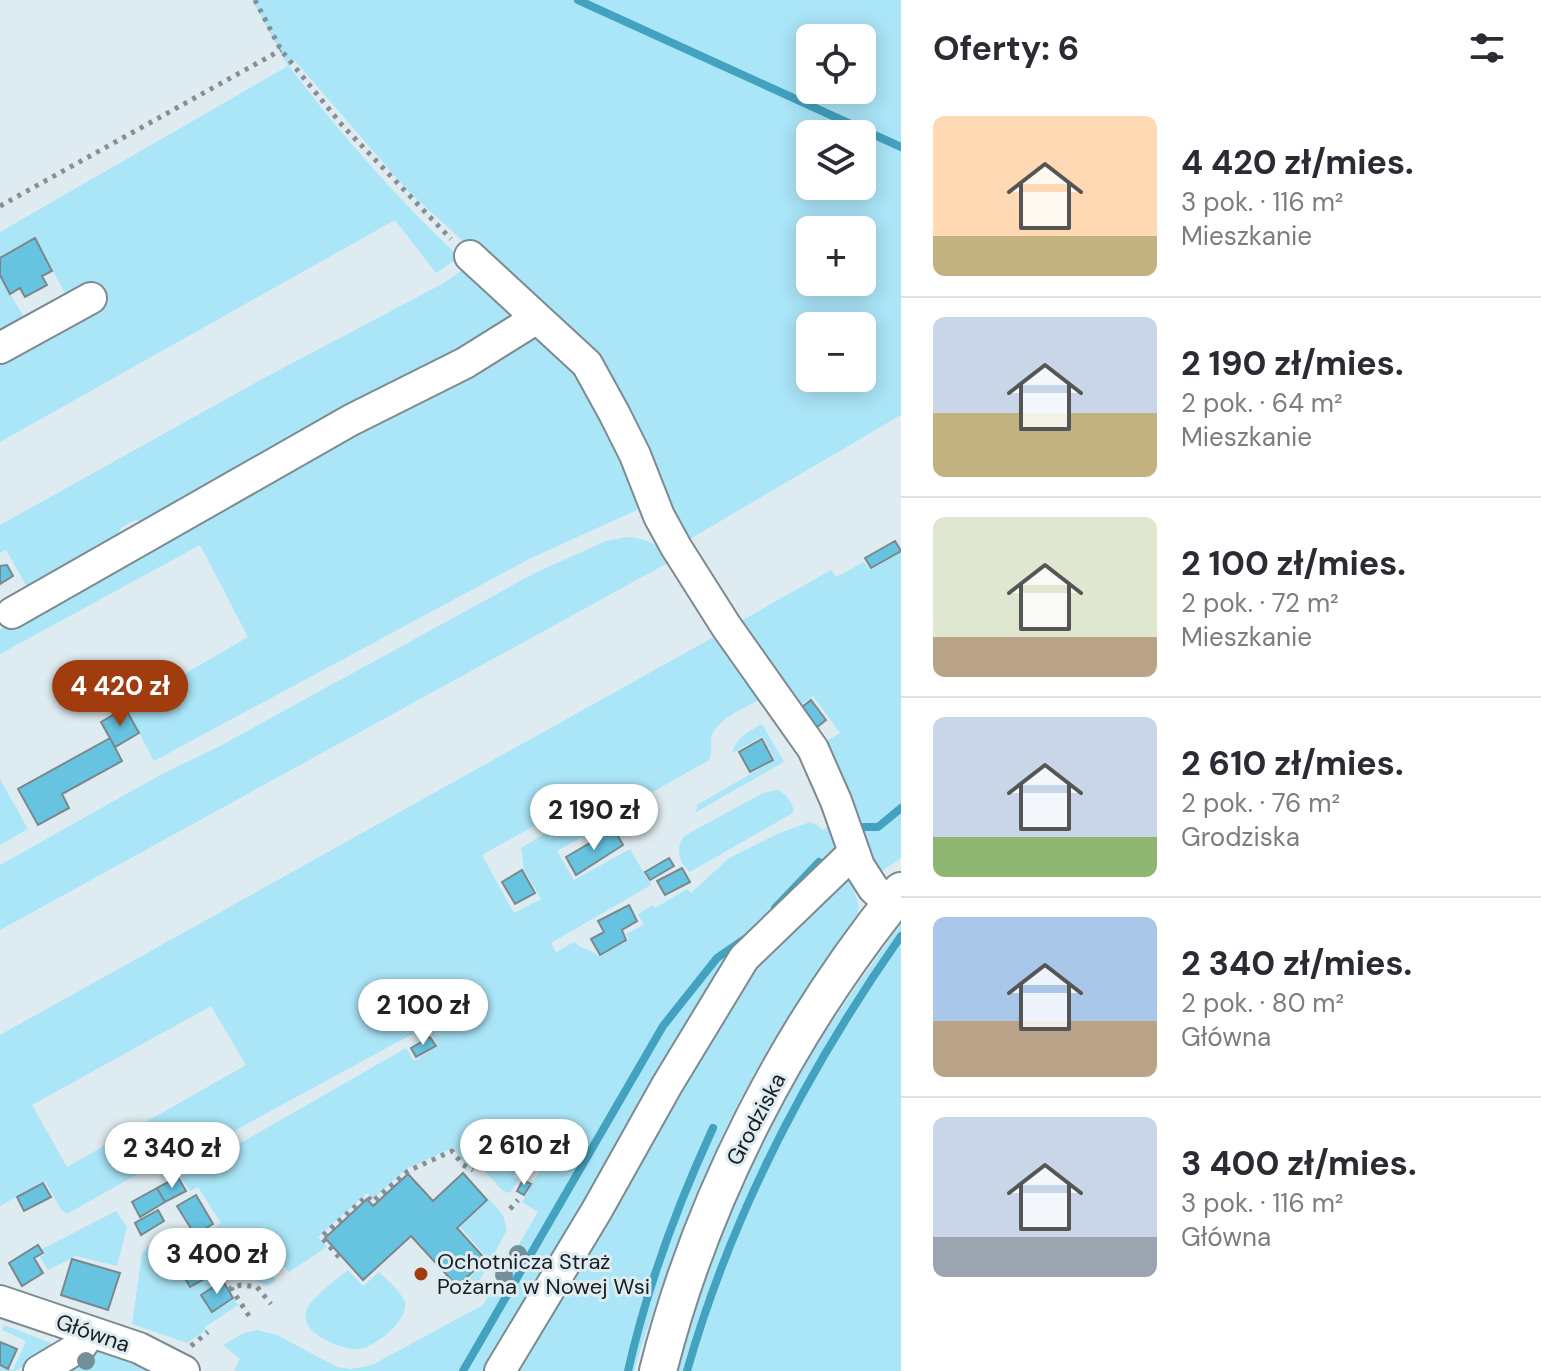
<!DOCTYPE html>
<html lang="pl">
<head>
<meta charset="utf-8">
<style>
	body { margin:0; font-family:"DM Sans",sans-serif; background:#f7f7f7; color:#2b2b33; height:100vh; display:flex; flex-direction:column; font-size:30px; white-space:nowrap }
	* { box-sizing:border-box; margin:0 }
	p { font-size:26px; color:#7c7c81 }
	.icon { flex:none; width:44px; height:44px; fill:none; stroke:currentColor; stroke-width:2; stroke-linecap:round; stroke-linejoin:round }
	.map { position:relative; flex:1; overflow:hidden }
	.sheet { display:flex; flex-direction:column; background:#fff; width:640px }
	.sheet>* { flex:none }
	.controls { position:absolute; left:796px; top:24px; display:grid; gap:16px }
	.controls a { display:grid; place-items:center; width:80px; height:80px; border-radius:12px; background:#fff; box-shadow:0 4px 20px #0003; font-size:40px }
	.price { position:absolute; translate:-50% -68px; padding:0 18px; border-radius:28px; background:#fff; color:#222; font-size:26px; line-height:52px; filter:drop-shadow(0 2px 4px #0008) }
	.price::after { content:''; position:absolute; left:50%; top:48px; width:24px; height:18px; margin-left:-12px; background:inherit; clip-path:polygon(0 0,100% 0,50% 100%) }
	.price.selected { background:#a13c0e; color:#fff }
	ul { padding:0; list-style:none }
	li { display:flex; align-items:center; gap:24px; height:200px; padding:0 32px }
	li+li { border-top:2px solid #e1e1e2 }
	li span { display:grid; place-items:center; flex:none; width:224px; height:160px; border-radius:12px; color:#555 }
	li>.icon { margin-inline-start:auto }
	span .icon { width:96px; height:96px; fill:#fffc; stroke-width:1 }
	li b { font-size:34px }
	h2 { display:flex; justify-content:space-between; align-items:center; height:96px; padding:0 32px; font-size:34px }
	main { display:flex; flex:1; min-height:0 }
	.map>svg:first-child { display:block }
</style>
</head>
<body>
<main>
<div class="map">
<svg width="901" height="1371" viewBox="0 0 901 1371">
	<rect width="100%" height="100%" fill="#deecf1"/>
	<path fill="#abe5f8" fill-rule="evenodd" d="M252,0h649v415l-218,128 -105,-197 -170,-155 -113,-130 -6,5c51,68 108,132 170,191l-23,16 -41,-53 -395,222v-82l68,-61 -33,-62 -35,20v-25l288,-166zM810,38h52v52h-52zM810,134h52v52h-52zM810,230h52v52h-52zM810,326h52v52h-52z
		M469,265l52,52 -367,207 -19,-4 -14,8 -7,18 -84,46 -24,-42 -6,3v-28l264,-147 180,-95z
		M0,277l27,45 -27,15z
		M540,330l39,43 66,122 -8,15 -106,48 -377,203 -28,-53 122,-71 -48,-92 -200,109v-24l151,-87z
		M627,537c22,2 32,8 46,23l-673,370v-65l162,-91 58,-28 315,-173 71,-32z
		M901,552v306l-19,13 -9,-8 -50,-120 17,-10 -27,-37 -15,11 -64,-82 97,-55 5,7 28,-15 6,8z
		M719,634l45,63c-16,10 -44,19 -52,38 -3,9 2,16 -3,25l-67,38h-11l-26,-12 -123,69 32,58 27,-14 -17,-29 -3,-22c25,-14 72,-51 98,-31l-62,34 17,29 56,-31 21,36 -100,58 5,9 18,-10c7,8 17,6 24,14l31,-17 -3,-5 18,-9 -6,-11 15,-9 2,3 32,-19 4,4 38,-35 48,-24 33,-12 9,4 3,4 14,-8 6,20 -15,25 -88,85 -251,419h-254l6,-12 -17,-14 21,-12 13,-3 20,5 60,32 14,2 21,-4 111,-60 55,-93 -16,-10 20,-35 -17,-10 -12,19 5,4 -8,13 -7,-2 -28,-30 -7,5 -16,-18 -46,21 -33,30 -6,-6 -49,44 9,10 -38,25 -8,-9 -11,6 6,11 -9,6 -16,-8 -20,2 -3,-3 -28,18 12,18 22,-14 4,6 -33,22 1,3 -19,13 -55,-19 10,-70c19,-26 33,-7 55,-17 8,-3 16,-9 24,-14l-23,-36 -8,4 -9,-14 225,-129 8,13 24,-15 -11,-20 -193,105 -17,6 -10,-2 -140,79 -6,-5 -16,-28 -45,25v-171zM211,1006l35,59 -179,102 -35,-62zM234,1242l8,15 -52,31v2l-9,-17z
		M762,724l22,38 -88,50 1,-7 78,-45 -12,-24 -31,17c4,-15 17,-22 30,-29z
		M0,779l28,50 -28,16z
		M778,790c8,4 17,14 15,23l-103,59c-11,-8 -15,-25 -6,-36l79,-43z
		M850,878l9,28 -2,8c-35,54 -75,107 -105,164 -51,93 -87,192 -118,293h-124l234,-399 86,-89z
		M901,923v448h-224c24,-88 55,-173 98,-255 35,-68 82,-130 126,-193z
		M489,1199l14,16 4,15 -32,59 -18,1 31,-31 -28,-32z
		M116,1211l11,16 -10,39 -41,-10 -28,14 -8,-13 5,-3 -3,-5z
		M348,1270l15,16 16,-14c8,8 20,18 25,28 9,17 -30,49 -46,49 -17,1 -62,-17 -51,-40 5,-12 30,-30 41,-39z
		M4,1325l52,20 1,3 -42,23h-15v-5l13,4 13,-29 -24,-11z
		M103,1350l55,21h-96z"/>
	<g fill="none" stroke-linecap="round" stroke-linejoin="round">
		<path stroke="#43a2bf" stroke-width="8" d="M578,0l323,147
			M864,827h14l23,-19
			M775,908l44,-46
			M463,1371l200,-345 54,-68 29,-20
			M628,1371c19,-84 49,-165 85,-243
			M687,1371c45,-158 120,-301 214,-435"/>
	</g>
	<path fill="#67c4e1" stroke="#7a888c" stroke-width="2" d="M35,238l17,33 -10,5 5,9 -22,12 -5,-9 -10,6 -10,-19v-17z
		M895,541l6,10 -30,17 -6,-10z
		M7,565l6,11 -13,8v-18z
		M811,700l15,20 -9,7 -15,-20z
		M125,708l14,25 -24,14 -14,-25z
		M110,738l12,23 -60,33 7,14 -31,17 -20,-36z
		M762,739l11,21 -23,12 -11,-20z
		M614,829l9,16 -47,30 -10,-18z
		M669,858l5,8 -24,14 -5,-8z
		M682,868l8,14 -25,13 -8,-14z
		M522,870l13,23 -20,11 -13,-22z
		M629,905l8,16 -15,9 4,10 -26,15 -9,-16 13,-7 -6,-11z
		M430,1037l6,9 -20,11 -5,-9z
		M463,1173l24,27 -30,28 29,32 -29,26 -46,-50 -48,44 -38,-42 42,-39 6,7 35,-32 25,27z
		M178,1177l8,14 -21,11 -8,-14z
		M523,1180l8,4 -7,11 -7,-4z
		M43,1183l8,14 -27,14 -7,-14z
		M157,1188l8,14 -25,15 -8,-15z
		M196,1195l17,29 -18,11 -18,-29z
		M158,1210l6,11 -23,14 -6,-12z
		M38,1245l5,8 -9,5 9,15 -21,13 -13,-23z
		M232,1251l6,9 -48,27 -8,-14 23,-14 3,5z
		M72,1259l48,14 -12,37 -47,-15z
		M223,1281l10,17 -21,14 -11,-17z
		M0,1342l17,7 -9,20 -8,-4z"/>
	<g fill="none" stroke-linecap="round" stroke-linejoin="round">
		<defs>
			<path id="minor" d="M470,256l117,108 27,49 21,42 24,61 17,31 50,79 87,123 23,52 23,65 14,22 17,16
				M0,348l91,-50
				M12,613l339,-193 114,-57 72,-45
				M0,1301l139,47 45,23
				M39,1371l42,-25 10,-14
				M500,1371l97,-161 70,-125 77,-127 109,-105"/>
			<path id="major" d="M658,1371c43,-172 131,-342 243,-480"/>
		</defs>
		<use href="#minor" stroke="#7d8a8f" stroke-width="34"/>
		<use href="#major" stroke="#7d8a8f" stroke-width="40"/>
		<path stroke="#869094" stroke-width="5" stroke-dasharray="4 6" stroke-linecap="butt" d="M255,0l26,50 61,75 109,114
			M0,206l281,-156
			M510,1209l8,-9
			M339,1257l-18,-20 46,-41 5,6 36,-31 44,-20 11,14 10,5
			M249,1316l-18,-28 10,-3 16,2 14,17
			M191,1346l17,-14"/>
		<use href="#minor" stroke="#fff" stroke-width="30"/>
		<use href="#major" stroke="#fff" stroke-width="36"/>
	</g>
	<g fill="#73909a">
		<circle cx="518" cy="1254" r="9"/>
		<circle cx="504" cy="1275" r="9"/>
		<circle cx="86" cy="1361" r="9"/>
	</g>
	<circle fill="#a13c0e" stroke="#deecf1" stroke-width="3" cx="421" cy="1274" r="8"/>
	<g text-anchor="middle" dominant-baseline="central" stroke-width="6" stroke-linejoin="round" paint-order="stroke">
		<g font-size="22" fill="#181d1f" stroke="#deecf1">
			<text transform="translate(756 1119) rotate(-62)">Grodziska</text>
			<text transform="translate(93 1333) rotate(19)">Główna</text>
		</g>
		<g font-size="22" fill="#181d1f" stroke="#deecf1" text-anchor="start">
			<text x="437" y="1261">Ochotnicza Straż<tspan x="437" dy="25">Pożarna w Nowej Wsi</tspan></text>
		</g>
	</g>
</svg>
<div class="controls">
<a><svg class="icon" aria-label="locate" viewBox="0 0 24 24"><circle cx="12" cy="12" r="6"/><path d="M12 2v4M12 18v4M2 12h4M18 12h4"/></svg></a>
<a><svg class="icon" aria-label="layers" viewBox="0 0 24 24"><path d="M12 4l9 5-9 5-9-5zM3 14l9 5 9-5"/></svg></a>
<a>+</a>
<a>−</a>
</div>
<b class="price selected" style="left:120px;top:728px">4 420 zł</b>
<b class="price" style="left:594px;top:852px">2 190 zł</b>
<b class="price" style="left:423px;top:1047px">2 100 zł</b>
<b class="price" style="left:524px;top:1187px">2 610 zł</b>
<b class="price" style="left:172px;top:1190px">2 340 zł</b>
<b class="price" style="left:217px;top:1296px">3 400 zł</b>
</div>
<section class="sheet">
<h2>Oferty: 6<svg class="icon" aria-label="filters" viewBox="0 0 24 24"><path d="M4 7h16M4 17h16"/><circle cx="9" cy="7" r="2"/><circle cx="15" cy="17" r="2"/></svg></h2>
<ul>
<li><span style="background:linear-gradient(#ffd9b3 75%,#c2b280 0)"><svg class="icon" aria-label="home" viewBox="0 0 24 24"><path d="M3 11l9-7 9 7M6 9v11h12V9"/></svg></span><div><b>4 420 zł/mies.</b><p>3 pok. · 116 m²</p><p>Mieszkanie</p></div></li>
<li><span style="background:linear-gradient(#c9d6e8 60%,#c2b280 0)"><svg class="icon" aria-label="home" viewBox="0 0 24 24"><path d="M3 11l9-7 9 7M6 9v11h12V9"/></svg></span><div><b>2 190 zł/mies.</b><p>2 pok. · 64 m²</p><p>Mieszkanie</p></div></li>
<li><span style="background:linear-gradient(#dfe7d0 75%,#b9a48a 0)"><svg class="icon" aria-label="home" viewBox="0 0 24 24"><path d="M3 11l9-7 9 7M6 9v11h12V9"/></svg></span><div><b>2 100 zł/mies.</b><p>2 pok. · 72 m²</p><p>Mieszkanie</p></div></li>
<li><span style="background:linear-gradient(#c9d6e8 75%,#8fb573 0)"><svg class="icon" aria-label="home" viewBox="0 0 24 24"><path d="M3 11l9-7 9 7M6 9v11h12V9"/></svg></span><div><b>2 610 zł/mies.</b><p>2 pok. · 76 m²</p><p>Grodziska</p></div></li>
<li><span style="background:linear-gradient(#a9c7e8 65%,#b9a48a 0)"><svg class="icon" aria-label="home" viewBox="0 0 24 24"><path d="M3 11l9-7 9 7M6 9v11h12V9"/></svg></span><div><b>2 340 zł/mies.</b><p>2 pok. · 80 m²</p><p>Główna</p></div></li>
<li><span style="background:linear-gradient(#c9d6e8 75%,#9aa5b1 0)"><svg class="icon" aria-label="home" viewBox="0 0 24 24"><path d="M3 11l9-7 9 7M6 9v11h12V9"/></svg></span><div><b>3 400 zł/mies.</b><p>3 pok. · 116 m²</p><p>Główna</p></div></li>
</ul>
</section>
</main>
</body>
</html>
